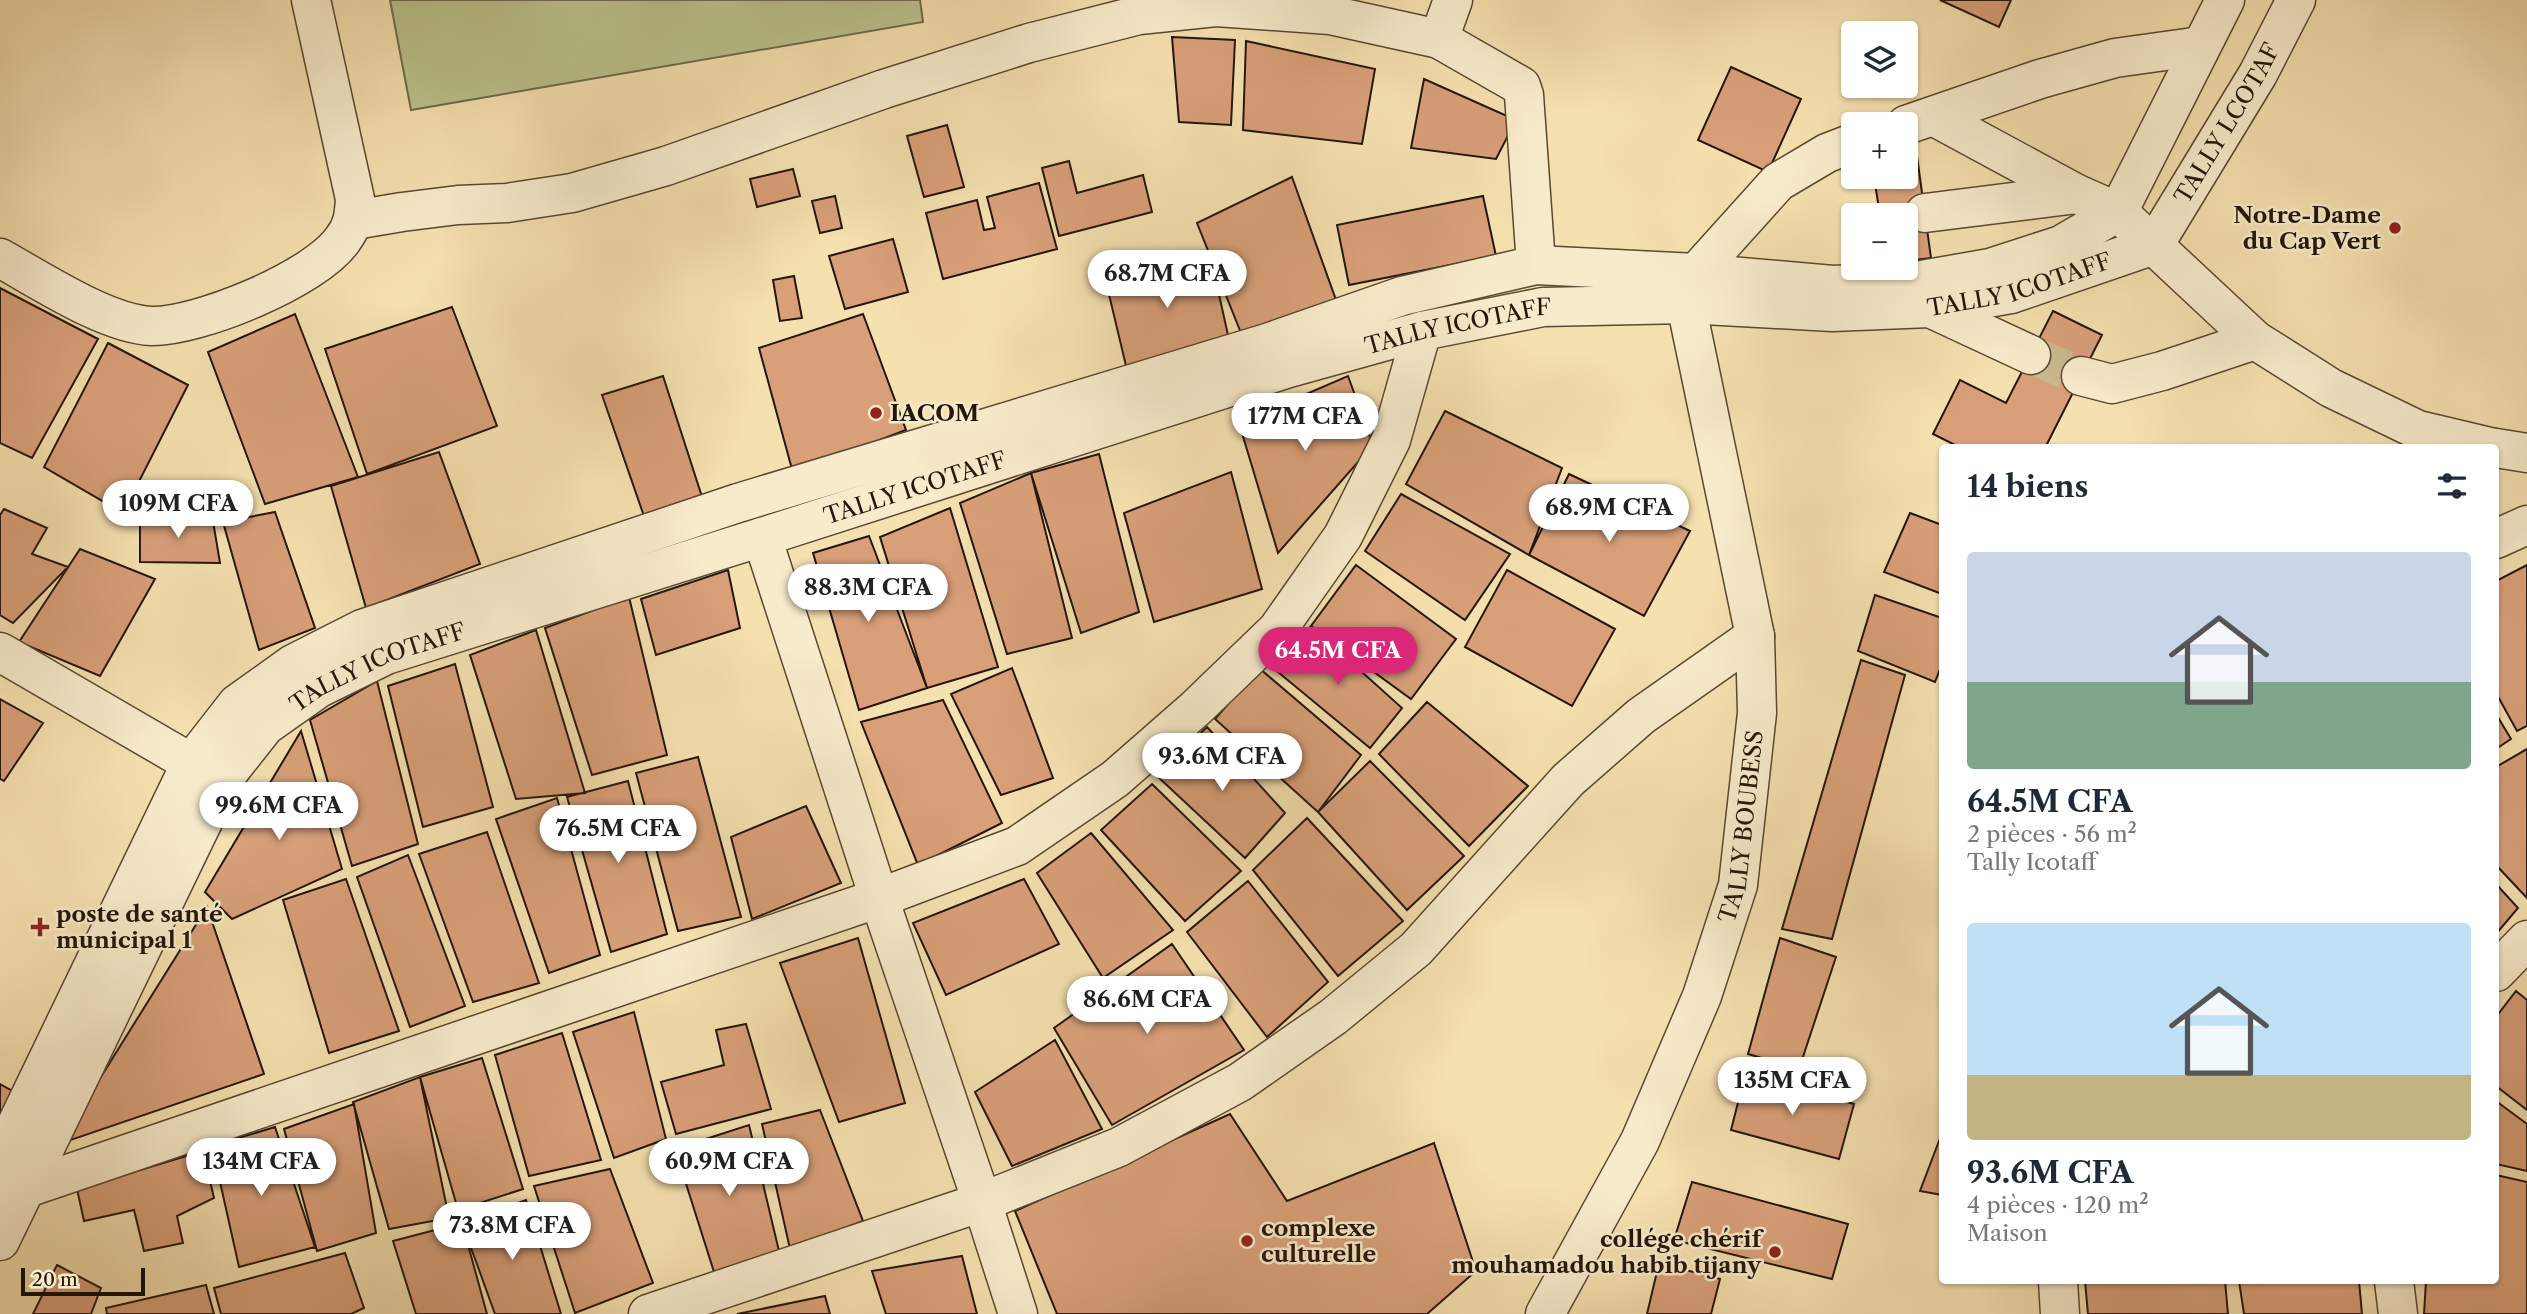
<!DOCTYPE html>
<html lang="fr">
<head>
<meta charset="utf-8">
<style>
	body { margin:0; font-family:"Libre Caslon Text",serif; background:#f2f2f3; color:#1f2937; height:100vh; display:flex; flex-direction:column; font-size:26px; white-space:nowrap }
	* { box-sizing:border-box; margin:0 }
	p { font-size:23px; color:#747a83 }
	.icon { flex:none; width:38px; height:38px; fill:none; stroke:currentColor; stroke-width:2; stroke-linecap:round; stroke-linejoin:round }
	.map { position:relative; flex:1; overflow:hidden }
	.panel { position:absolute; left:1939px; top:444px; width:560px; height:840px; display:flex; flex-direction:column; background:#fff; border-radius:7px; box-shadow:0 2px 5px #0004 }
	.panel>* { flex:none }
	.tools { position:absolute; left:1841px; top:21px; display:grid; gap:14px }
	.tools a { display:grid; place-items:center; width:77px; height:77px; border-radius:7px; background:#fff; box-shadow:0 2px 5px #0004; font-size:35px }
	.scale { position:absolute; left:21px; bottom:18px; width:124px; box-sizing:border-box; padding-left:7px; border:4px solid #25160a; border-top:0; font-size:19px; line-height:24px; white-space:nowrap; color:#25160a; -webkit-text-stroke:5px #f8ebcb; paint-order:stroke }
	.price { position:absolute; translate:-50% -60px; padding:0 16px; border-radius:24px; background:#fff; color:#222; font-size:23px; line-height:46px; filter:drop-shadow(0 2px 4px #0008) }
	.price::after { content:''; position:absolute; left:50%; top:42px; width:21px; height:16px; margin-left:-10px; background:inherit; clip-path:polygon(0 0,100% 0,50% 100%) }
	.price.active { background:#db2777; color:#fff }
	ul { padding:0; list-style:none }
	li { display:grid; align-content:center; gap:14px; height:371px; padding:0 28px }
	li span { display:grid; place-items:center; height:217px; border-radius:7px; color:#555 }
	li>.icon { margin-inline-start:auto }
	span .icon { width:126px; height:126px; fill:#fffc; stroke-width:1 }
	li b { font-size:30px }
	h2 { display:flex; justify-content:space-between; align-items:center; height:84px; padding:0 28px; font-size:30px }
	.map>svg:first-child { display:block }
</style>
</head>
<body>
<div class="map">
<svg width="2527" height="1314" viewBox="0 0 2527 1314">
	<rect width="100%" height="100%" fill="#f5e0af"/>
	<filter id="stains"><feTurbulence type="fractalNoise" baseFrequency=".00286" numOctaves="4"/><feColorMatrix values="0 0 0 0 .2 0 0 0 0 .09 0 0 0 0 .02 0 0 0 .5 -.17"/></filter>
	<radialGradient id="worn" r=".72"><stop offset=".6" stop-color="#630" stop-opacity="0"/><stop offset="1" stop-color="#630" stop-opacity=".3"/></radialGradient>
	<path fill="#bac28c" stroke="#706c4b" stroke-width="2" d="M390,0h530l3,22 -512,88z"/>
	<path fill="#d89f79" stroke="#25160a" stroke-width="2" d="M1940,0h71l-12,27z
		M1172,37l63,3 -4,85 -52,-3z
		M1246,41l129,28 -13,75 -119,-14z
		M1731,67l70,32 -33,73 -70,-32z
		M1424,79l92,41 -20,39 -85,-11z
		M947,125l17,62 -40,10 -17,-61z
		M1916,149l15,109 -25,3v-46h-26l-6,-38h32v-26z
		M1069,161l8,32 66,-18 9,37 -93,24 -17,-68z
		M793,169l7,27 -43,11 -7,-28z
		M1292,177l44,123 -95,33 -44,-110z
		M1039,183l18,66 -114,30 -17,-66 51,-13 7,30 11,-2 -8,-31z
		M835,196l7,32 -22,5 -8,-32z
		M1483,196l13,60 -147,29 -12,-60z
		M893,239l15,53 -63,17 -16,-53z
		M1210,254l18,81 -101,35 -21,-88z
		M794,276l8,42 -22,3 -7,-41z
		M0,288l98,51 -66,119 -32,-15z
		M452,307l45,119 -130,48 -42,-125z
		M2053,311l49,24 -57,113h-84l-28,-14 27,-54 46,23z
		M295,314l63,163 -93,27 -57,-152z
		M863,314l43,116 -113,43 -34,-125z
		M108,343l80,42 -65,128 -79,-46z
		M663,376l40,124 -57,22 -44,-127z
		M1348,376l25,69 -95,108 -39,-130z
		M1445,411l117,57 -33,87 -123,-71z
		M439,452l41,112 -114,44 -35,-122z
		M1099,454l40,158 -58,21 -50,-160z
		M1231,472l31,117 -108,33 -30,-109z
		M1031,473l41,165 -65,16 -47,-151z
		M1569,474l121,57 -46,85 -115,-61z
		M1401,494l109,60 -45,66 -100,-69z
		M950,508l48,159 -71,21 -47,-151z
		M4,509l43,19 -15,26 36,13 -55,56 -13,-8v-100z
		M275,512l40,116 -56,22 -36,-128z
		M1910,513l32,12v69l-58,-22z
		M212,515l8,48 -80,-1v-45z
		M869,536l58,152 -68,22 -46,-157z
		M80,549l75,30 -55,97 -81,-34z
		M1356,565l100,74 -45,60 -100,-73z
		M2527,565v161l-10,5 -21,-38v-112z
		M728,570l12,58 -84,27 -15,-56z
		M1507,570l108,59 -43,77 -107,-59z
		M1875,595l67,23v46l-7,18 -77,-31z
		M629,597l38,158 -75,20 -47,-147z
		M1311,626l91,82 -32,40 -97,-80z
		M536,630l49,163 -69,6 -46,-144z
		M1861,660l44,15 -73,264 -50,-10z
		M455,664l38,143 -70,20 -35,-141z
		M1012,668l41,110 -52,17 -50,-101z
		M1259,668l102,87 -43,57 -103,-93z
		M377,681l41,163 -66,22 -42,-146z
		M0,699l43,24 -39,58 -4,-2z
		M943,700l59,123 -84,42 -57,-143z
		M1427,702l101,84 -59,60 -90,-92z
		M2496,714l15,25 -15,10z
		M1207,727l78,86 -40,45 -88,-82z
		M301,731l41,138 -110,50 -27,-27z
		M2527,749v149l-31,-33v-98z
		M698,757l43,160 -63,14 -42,-158z
		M1370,761l94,95 -57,54 -89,-98z
		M628,781l39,153 -56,18 -44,-155z
		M1152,784l89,87 -56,50 -84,-91z
		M557,798l43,157 -51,18 -53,-154z
		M806,806l35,77 -89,36 -21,-82z
		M1307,818l96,103 -65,55 -85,-106z
		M487,832l52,151 -66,19 -54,-148z
		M1091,833l82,97 -70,48 -66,-105z
		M408,855l57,151 -55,21 -53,-150z
		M346,879l53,152 -70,22 -46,-153z
		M1024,879l35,65 -113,51 -33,-72z
		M1248,881l80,101 -61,55 -80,-105z
		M2496,884l22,24 -22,26z
		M207,907l57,167 -205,70z
		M858,938l47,165 -66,19 -59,-159z
		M1780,938l56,19 -37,112 -51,-15z
		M1172,944l72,106 -132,75 -58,-97z
		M2516,991l11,9v110l-31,-24v-69z
		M634,1012l32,127 -52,19 -41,-126z
		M746,1024l25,85 -95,25 -15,-52 63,-17 -8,-35z
		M562,1033l39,127 -72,16 -34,-121z
		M1055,1040l47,89 -90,37 -37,-74z
		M482,1058l41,131 -65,21 -38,-133z
		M1745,1075l109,29 -15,55 -108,-29z
		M420,1077l29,141 -60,11 -36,-127z
		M0,1084l16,9 -16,28z
		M2496,1101l31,23v47l-31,-7z
		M354,1104l22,129 -59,18 -33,-122z
		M820,1110l43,111 -73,28 -28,-125z
		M1230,1114l57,87 147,-58 42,128 -49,43h-370l-42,-103z
		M749,1125l30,126 -65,21 -39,-123z
		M275,1127l40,120 -76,20 -27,-121z
		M1942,1133v62l-22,-4z
		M203,1151l11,47 -37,18 6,27 -39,8 -10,-41 -50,11 -7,-32z
		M610,1169l43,114 -78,30 -41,-127z
		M2496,1175l31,7v132h-103l2,-33h70z
		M1692,1182l156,42 -16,55 -158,-39z
		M526,1200l35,114h-66l-33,-91z
		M462,1223l25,91h-71l-23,-73z
		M345,1253l19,55 -13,6h-130l-7,-26z
		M962,1256l15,58h-91l-14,-43z
		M1659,1263l61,16 -9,35h-64z
		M57,1265l44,23 -10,26h-58z
		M2085,1281h140l3,33h-140z
		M2239,1281h120l3,33h-118z
		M206,1285l8,29h-107l-1,-6z
		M825,1296l5,18h-93z"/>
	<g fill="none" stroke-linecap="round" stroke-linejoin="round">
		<path stroke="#cbb88e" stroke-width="38" stroke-dasharray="38 19" stroke-linecap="butt" d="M2031,355l50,21"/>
		<defs>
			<g id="minor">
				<path d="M1439,39l14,-39"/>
				<path d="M1933,116l144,78 41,18 137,128 76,48 87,42 76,18"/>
				<path d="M1906,125l134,-46 75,-21 86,-12"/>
				<path d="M1925,213l152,-19"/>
				<path d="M354,220l48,-8 56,-7 49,-2 65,-10 94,-27 218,-77 145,-46 110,-28 77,-8 114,8 109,24 82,47 3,9 12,170"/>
				<path id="s1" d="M2154,245l104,-171 38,-74"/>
				<path d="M0,258c40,22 106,66 151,68 47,1 165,-47 192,-87 10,-13 11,-24 12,-40l-44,-199"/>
				<path d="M1930,308l101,47"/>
				<path d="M2081,376l31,8 50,-13 93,-31"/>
				<path d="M2496,448l31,5"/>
				<path d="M762,537l117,361 103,304 36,112"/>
				<path d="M2496,539l31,-14"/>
				<path d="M0,652l191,111 23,11"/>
				<path d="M2496,972l31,-32"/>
				<path d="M0,1159l191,-396 46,-59 56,-40 69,-35 376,-126 529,-160 135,-47 134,-31 160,8 137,12 77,-3 80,-14 71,-23 57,-33 107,-212"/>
				<path d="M12,1193l867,-295 138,-52 98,-67 80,-70 82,-79 66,-94 48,-96 31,-109"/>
				<path id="s2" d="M0,1241l224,-463 41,-52 54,-38 67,-33 376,-118 527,-169 133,-37 121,-24 143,-3 146,8 98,-4 81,-14 143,-49"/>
				<path d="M2058,1281l2,33"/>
				<path d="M2394,1281l4,33"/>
				<path d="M648,1314l334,-112 137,-55 121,-65 93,-65 83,-68 152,-169 73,-64 114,-80"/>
				<path id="s3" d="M1545,1314l95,-173 62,-145 36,-111 19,-172 -2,-77 -69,-332 10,-31 82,-91 49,-29 26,-10"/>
			</g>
		</defs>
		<use href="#minor" stroke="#594833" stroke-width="41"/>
		<use href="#minor" stroke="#f8ebcb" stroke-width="38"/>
	</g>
	<g fill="#8f2418" stroke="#f8ebcb" stroke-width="2.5">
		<circle cx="2395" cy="228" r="7"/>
		<circle cx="876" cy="413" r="7"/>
		<path d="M36.5 916.5h7v7h7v7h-7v7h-7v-7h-7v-7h7z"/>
		<circle cx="1247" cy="1241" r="7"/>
		<circle cx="1775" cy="1252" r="7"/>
	</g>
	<g text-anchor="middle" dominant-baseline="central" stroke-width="5" stroke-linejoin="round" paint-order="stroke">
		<g font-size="23" fill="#25160a" stroke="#f8ebcb">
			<text stroke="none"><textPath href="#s1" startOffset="142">TALLY LCOTAF</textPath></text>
			<text stroke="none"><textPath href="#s2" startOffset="2410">TALLY ICOTAFF</textPath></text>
			<text stroke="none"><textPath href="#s2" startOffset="1843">TALLY ICOTAFF</textPath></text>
			<text stroke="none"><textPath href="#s2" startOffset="1276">TALLY ICOTAFF</textPath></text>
			<text stroke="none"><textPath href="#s2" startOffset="709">TALLY ICOTAFF</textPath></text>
			<text stroke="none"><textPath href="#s3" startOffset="530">TALLY BOUBESS</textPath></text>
		</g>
		<g font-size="23" font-weight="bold" fill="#25160a" stroke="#f8ebcb" text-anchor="start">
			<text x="2381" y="215" text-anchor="end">Notre-Dame<tspan x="2381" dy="26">du Cap Vert</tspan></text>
			<text x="890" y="413">IACOM</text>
			<text x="56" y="914">poste de santé<tspan x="56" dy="26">municipal 1</tspan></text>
			<text x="1261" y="1228">complexe<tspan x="1261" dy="26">culturelle</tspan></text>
			<text x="1761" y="1239" text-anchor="end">collége chérif<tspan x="1761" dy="26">mouhamadou habib tijany</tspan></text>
		</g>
	</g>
	<rect width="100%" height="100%" filter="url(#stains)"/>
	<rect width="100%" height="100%" fill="url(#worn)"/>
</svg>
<div class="tools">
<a><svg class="icon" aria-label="layers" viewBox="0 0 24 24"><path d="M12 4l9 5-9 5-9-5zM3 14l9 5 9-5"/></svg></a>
<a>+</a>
<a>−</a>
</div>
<div class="scale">20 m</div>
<b class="price" style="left:1167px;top:310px">68.7M CFA</b>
<b class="price" style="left:1305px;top:453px">177M CFA</b>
<b class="price" style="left:178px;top:540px">109M CFA</b>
<b class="price" style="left:1609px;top:544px">68.9M CFA</b>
<b class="price" style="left:868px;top:624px">88.3M CFA</b>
<b class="price active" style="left:1338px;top:687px">64.5M CFA</b>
<b class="price" style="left:1222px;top:793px">93.6M CFA</b>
<b class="price" style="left:279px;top:842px">99.6M CFA</b>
<b class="price" style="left:618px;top:865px">76.5M CFA</b>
<b class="price" style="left:1147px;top:1036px">86.6M CFA</b>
<b class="price" style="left:1792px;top:1117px">135M CFA</b>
<b class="price" style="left:261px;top:1198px">134M CFA</b>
<b class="price" style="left:729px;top:1198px">60.9M CFA</b>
<b class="price" style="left:512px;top:1262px">73.8M CFA</b>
<section class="panel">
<h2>14 biens<svg class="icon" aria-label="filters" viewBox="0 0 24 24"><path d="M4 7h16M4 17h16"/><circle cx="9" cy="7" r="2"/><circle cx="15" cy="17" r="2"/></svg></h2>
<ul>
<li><span style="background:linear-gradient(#c9d6e8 60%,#7fa58c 0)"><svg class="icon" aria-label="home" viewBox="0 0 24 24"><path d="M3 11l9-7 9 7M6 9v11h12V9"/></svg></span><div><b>64.5M CFA</b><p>2 pièces · 56 m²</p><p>Tally Icotaff</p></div></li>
<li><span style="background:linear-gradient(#bfe0f5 70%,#c2b280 0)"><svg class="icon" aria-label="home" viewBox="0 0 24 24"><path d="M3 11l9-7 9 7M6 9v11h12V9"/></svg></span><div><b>93.6M CFA</b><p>4 pièces · 120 m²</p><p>Maison</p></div></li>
</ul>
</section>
</div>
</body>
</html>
